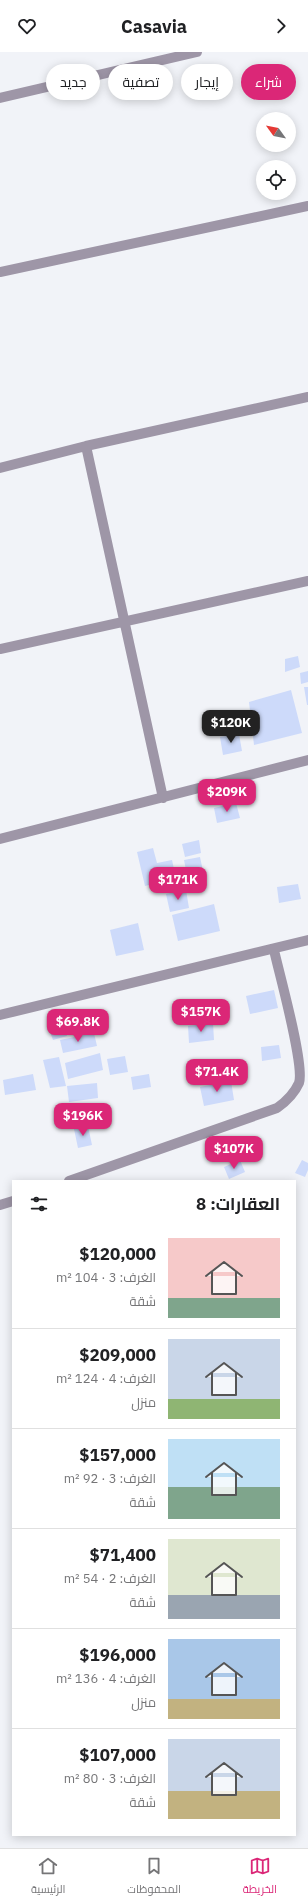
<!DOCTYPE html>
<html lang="ar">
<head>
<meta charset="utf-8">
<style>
	body { margin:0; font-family:"IBM Plex Sans",Cairo,sans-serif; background:#f6f6f6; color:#202124; direction:rtl; height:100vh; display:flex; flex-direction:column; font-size:15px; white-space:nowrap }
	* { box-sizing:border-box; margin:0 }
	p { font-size:13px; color:#757577 }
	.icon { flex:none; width:22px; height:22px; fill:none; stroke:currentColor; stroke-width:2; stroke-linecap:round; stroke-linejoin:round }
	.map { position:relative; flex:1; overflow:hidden; direction:ltr }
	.side { position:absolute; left:12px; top:1128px; width:284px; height:656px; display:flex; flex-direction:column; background:#fff; border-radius:0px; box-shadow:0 2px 10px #0003; direction:rtl }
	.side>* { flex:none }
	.top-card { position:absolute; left:12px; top:12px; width:284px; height:36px; direction:rtl; display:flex; gap:8px }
	.needle { width:26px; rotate:303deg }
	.controls { position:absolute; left:256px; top:60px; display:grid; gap:8px }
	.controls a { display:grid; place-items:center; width:40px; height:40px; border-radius:50%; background:#fff; box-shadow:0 2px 10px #0003; font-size:20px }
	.price { position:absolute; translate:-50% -34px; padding:0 9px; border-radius:8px; background:#db2777; color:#fff; font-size:13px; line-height:26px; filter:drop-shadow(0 1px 2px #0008) }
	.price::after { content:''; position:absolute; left:50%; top:24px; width:12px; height:9px; margin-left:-6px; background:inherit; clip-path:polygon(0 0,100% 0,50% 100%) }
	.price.selected { background:#222; color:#fff }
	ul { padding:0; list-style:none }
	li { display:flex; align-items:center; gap:12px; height:100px; padding:0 16px }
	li+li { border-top:1px solid #e0e0e0 }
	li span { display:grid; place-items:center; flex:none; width:112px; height:80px; border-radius:0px; color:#555 }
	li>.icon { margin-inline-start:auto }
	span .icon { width:48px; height:48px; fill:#fffc; stroke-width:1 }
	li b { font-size:17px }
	h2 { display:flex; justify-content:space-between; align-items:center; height:48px; padding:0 16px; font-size:17px }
	.tag { padding:0 14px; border-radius:18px; background:#fff; box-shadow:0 2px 10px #0003; font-size:14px; line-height:36px }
	.tag.selected { background:#db2777; color:#fff }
	header { display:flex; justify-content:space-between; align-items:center; height:52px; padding:0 16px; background:#fff; font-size:18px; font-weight:800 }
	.dock { display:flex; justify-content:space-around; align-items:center; height:56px; border-top:1px solid #e0e0e0; background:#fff; font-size:11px; color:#757577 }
	.dock a { display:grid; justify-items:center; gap:2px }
	.dock .selected { color:#db2777 }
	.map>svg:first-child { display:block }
</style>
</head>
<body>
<header><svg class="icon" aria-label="forward" viewBox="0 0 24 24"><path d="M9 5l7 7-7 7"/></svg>Casavia<svg class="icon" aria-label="heart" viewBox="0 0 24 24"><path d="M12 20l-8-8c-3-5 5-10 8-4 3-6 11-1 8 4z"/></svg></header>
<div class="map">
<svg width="308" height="1796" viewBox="0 0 308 1796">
	<rect width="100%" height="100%" fill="#f1f3f8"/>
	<path fill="#cddafa" d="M298,604l2,11 -15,5v-13z
		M308,619v11l-7,2 -1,-11z
		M304,635h4v18h-1z
		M291,638l11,43 -48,12 -5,-43z
		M239,682l3,17 -19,4 -3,-18z
		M236,751l4,15 -23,5 -3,-15z
		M199,788l2,13 -16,4 -3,-13z
		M153,796l4,15 15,-3 4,18 -31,8 -8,-34z
		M200,805l3,14 -16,4 -3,-15z
		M298,832l3,15 -22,4 -2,-16z
		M186,838l3,18 -19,4 -4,-18z
		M214,852l6,27 -42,10 -6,-26z
		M138,871l6,27 -28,6 -6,-26z
		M274,938l4,18 -28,6 -4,-18z
		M209,949l1,15 -29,2 -1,-15z
		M62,967l5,17 -14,4 -6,-16z
		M213,971l1,17 -25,3 -1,-17z
		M94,981l3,13 -34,7 -3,-13z
		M279,993l2,13 -19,3 -1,-14z
		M100,1001l3,17 -35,9 -3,-16z
		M125,1004l3,16 -18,3 -3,-16z
		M59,1005l7,29 -16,2 -7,-28z
		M33,1022l3,16 -31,5 -2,-15z
		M149,1022l2,13 -18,3 -2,-13z
		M231,1029l3,19 -30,6 -4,-19z
		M97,1031l1,15 -29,4 -2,-16z
		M88,1074l4,19 -14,3 -4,-19z
		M240,1108l5,12 -16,7 -5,-12z
		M302,1108l6,3v7l-3,7 -10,-4z"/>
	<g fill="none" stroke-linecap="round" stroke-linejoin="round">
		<path stroke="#9e96a7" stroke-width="10" d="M0,46l197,-46
			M0,220l308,-66
			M86,394l77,352
			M0,416l86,-22 222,-49
			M0,597l308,-68
			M0,787l308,-79
			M0,963l308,-75
			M69,1129l208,-73c10,-7 17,-14 22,-25 6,-18 -20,-110 -25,-133
			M0,1153l13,-4"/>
	</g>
</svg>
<div class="controls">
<a><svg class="needle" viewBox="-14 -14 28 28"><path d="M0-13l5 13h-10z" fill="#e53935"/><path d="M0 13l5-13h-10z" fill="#757577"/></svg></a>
<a><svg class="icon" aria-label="locate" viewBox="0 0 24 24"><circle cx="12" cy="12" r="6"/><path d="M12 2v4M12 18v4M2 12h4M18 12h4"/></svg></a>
</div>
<b class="price selected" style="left:231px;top:692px">$120K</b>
<b class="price" style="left:227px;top:761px">$209K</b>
<b class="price" style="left:178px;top:849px">$171K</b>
<b class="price" style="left:201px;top:981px">$157K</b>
<b class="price" style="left:78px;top:991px">$69.8K</b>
<b class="price" style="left:217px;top:1041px">$71.4K</b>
<b class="price" style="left:83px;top:1085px">$196K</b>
<b class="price" style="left:234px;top:1118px">$107K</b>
<div class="top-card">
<a class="tag selected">شراء</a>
<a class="tag">إيجار</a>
<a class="tag">تصفية</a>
<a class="tag">جديد</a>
</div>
<section class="side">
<h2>العقارات: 8<svg class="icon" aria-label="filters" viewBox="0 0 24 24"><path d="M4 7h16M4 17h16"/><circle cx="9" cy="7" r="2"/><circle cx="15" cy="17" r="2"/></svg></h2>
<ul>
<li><span style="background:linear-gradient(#f6c9c9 75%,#7fa58c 0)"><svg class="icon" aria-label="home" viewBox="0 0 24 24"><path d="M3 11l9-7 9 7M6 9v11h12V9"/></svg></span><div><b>$120,000</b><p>الغرف: 3 · 104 m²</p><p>شقة</p></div></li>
<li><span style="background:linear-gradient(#c9d6e8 75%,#8fb573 0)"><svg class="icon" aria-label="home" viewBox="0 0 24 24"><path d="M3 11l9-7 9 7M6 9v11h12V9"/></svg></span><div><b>$209,000</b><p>الغرف: 4 · 124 m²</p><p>منزل</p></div></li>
<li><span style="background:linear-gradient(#bfe0f5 60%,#7fa58c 0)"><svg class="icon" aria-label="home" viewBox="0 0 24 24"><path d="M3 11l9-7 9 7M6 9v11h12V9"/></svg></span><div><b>$157,000</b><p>الغرف: 3 · 92 m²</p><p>شقة</p></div></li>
<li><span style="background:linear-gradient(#dfe7d0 70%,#9aa5b1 0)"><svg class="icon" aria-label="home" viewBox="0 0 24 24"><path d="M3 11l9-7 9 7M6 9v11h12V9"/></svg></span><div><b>$71,400</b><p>الغرف: 2 · 54 m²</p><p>شقة</p></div></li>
<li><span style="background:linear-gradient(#a9c7e8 75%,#c2b280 0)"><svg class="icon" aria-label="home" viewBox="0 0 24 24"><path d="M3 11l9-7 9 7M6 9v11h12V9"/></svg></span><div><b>$196,000</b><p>الغرف: 4 · 136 m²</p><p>منزل</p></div></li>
<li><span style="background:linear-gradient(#c9d6e8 65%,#c2b280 0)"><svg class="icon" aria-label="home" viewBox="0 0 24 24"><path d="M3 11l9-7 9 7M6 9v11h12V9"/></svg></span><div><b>$107,000</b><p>الغرف: 3 · 80 m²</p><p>شقة</p></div></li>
</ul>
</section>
</div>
<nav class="dock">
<a class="selected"><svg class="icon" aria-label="map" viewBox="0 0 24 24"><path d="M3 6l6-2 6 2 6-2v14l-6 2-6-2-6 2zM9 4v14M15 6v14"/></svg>الخريطة</a>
<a><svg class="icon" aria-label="saved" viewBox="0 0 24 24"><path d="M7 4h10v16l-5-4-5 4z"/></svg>المحفوظات</a>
<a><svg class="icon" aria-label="home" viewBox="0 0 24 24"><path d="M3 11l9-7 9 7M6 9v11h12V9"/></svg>الرئيسية</a>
</nav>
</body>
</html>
